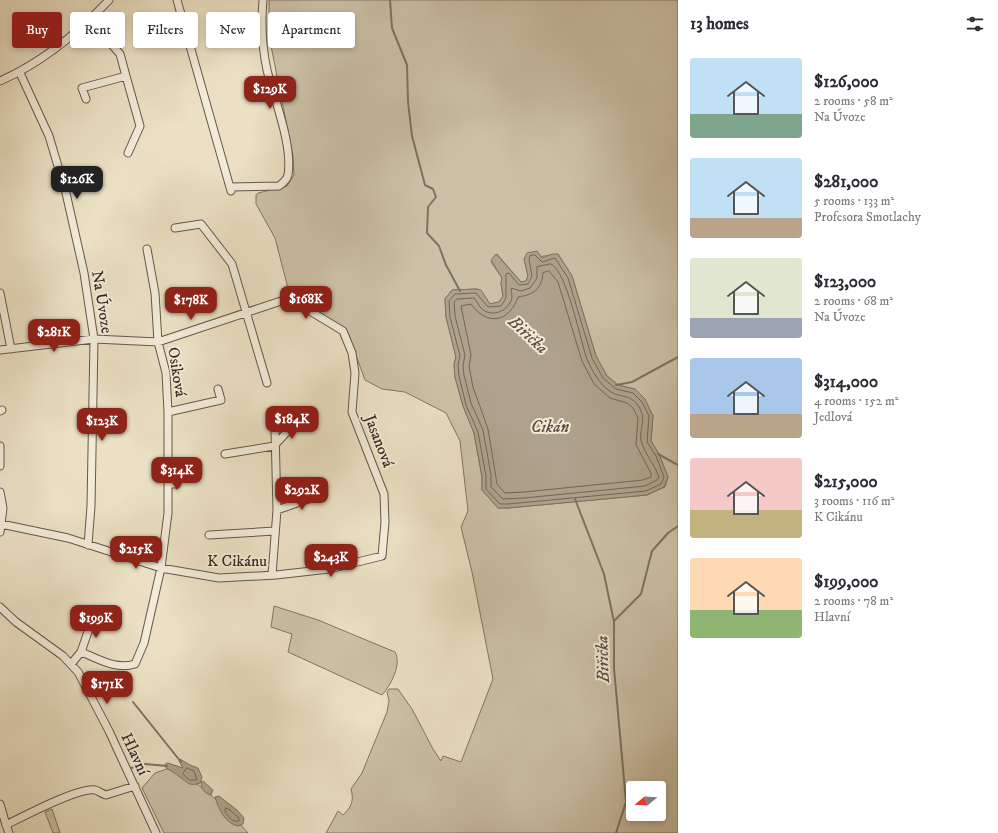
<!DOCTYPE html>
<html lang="en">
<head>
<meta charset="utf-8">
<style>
	body { margin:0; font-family:"IM FELL DW Pica",serif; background:#f7f7f7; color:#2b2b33; height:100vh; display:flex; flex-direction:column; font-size:15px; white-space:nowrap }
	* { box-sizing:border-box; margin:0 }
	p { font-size:13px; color:#7c7c81 }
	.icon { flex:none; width:22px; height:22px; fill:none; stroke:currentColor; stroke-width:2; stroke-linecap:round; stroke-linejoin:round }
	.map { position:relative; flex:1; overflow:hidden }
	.details { display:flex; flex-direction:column; background:#fff; width:320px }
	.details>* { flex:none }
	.banner { position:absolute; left:12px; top:12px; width:380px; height:36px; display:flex; gap:8px }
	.needle { width:26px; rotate:252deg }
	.buttons { position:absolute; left:626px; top:781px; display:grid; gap:8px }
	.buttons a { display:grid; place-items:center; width:40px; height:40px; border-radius:4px; background:#fff; box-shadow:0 2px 6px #0003; font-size:20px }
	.price { position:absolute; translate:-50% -34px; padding:0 9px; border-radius:8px; background:#8f2418; color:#fff; font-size:13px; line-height:26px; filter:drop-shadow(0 1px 2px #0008) }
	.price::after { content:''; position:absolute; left:50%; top:24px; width:12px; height:9px; margin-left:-6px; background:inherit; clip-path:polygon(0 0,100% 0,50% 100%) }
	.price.active { background:#222; color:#fff }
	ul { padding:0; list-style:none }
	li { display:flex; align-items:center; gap:12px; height:100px; padding:0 12px }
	li span { display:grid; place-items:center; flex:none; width:112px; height:80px; border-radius:4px; color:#555 }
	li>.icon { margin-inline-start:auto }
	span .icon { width:48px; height:48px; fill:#fffc; stroke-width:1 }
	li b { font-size:17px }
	h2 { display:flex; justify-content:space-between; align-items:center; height:48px; padding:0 12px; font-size:17px }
	.tag { padding:0 14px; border-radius:4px; background:#fff; box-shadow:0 2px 6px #0003; font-size:14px; line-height:36px }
	.tag.active { background:#8f2418; color:#fff }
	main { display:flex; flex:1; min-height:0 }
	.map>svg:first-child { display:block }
</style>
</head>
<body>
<main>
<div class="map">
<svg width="678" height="833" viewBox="0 0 678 833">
	<rect width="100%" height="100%" fill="#ebe0c3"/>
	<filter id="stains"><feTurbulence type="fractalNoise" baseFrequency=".005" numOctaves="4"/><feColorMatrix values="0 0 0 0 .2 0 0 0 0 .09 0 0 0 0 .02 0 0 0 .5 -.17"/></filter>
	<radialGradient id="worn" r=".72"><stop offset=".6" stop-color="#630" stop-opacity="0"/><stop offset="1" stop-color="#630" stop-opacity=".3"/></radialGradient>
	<path fill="#ccc1a7" stroke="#827564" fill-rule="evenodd" d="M269,0h409v833h-352l12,-22 5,4c9,-8 11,-15 8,-26l11,-16 25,-61 2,-11 -2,-9 2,-3h9l14,20 21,40 8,12 2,-5 18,6 32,-83 -21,-107 -11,-45 7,-16 -8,-70 -14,-28 -41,-21 -23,-3 -17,-9 -18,-49 -58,-39 -14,-54 -19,-34v-9l2,-2 29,-7 7,-11 -1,-19 -24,-120zM497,254l24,28 5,-1 2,-5 -4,-17 34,-5 14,22 24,80 11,20 11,9 17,4 18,26 -2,26 8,13 9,23 -3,10 -18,8 -139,13h-10l-16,-18v-13l-8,-44 -11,-27 -8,-29 -1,-12 2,-8 -10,-40 -1,-18 7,-9 25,-1 4,2 9,13 9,-2 4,-6 -2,-13 1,-5 -11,-16zM633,788h26v26h-26z
		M274,606l44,14 77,32c7,12 -4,33 -13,43l-94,-43 4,-18 -21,-7z
		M167,769c33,10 58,39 81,64h-84l-22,-45 13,-15z
		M52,809l8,24h-7l-8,-21z"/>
	<path fill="#aea28c" stroke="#7e7261" d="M537,251l5,7 10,-4h6l14,22 24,80 11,20 11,9 17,4 10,10 8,17 -2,25 8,13 9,23 -4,10 -17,8 -139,13h-10l-16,-18v-13l-8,-44 -11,-27 -8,-29 -1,-12 2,-8 -10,-40 -1,-18 7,-9 25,-1 4,1 9,14 9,-2 4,-6 -2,-13 1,-5 -11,-18 5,-6 25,28 5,-1 2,-5 -4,-17 3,-6z
		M180,759l10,6 8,3 4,9 -2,6c-11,4 -13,-1 -20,-6 -5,-4 -9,-6 -14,-9l-1,-4 3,-1 15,5 -4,-7z
		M203,781l10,9 -2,5c-7,-2 -10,-6 -10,-13z
		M219,796l18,14 7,8 -1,6 -5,2c-13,-3 -19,-16 -23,-29z"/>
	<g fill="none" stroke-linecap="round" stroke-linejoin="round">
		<path stroke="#726656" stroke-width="1" d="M535,255l7,7 13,-4 13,20 24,80 11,20 13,11 17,4 9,9 7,14 -2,26 9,14 8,21 -3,7 -15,7 -138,13h-8l-14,-15v-13l-8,-44 -12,-27 -7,-29 -1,-11 2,-9 -10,-39 -1,-16 6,-7 21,-1 12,14 13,-1 5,-8v-24l3,-1 10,12 9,-1 4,-8 -3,-17 1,-3z
			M551,264c16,7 29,76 36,95 5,12 15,30 28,35 9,3 15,2 22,10 12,15 0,26 5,40 4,12 13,21 17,33l-2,3 -12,6 -121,12 -21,1 -12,-12v-12l-8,-45 -12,-27 -7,-28 -1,-9 2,-11 -10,-39 -1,-14 3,-3 17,-1c3,3 4,7 7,10 10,10 25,4 30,-7 2,-5 0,-9 0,-13l10,3 9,-3 7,-10v-11z
			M549,271l9,11 24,79 12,23 16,14 17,5 6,5 5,10 -2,27 15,28v4l-8,3 -119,12 -19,1 -8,-9 -9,-55 -15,-42 -4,-21 2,-11 -10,-49 10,-2c16,22 38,19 47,-7 15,-2 24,-8 25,-24z
			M187,768l7,3 3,9h-8l-6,-6z
			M226,808l4,2 9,8v3c-7,2 -11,-5 -14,-10z"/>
		<path stroke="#7e7261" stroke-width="2" d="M390,0l2,28 15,37 1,37 4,34 13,49 8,4 3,8 -8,10 -1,26 12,13 7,19 14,26
			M616,385l16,-3 46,-25
			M658,454l20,11
			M575,499l29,75 10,48v46l12,134 -10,31
			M614,621l27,-27 11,-43 16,-18 10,-7
			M133,702l48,60
			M131,768l14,-4 22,2"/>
		<defs>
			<path id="street" d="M177,0l54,191
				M90,20l30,34 6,22 14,50 -12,27
				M20,73l29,63 17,57 18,80 10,66 -3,167 -3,39
				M0,81c41,-18 78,-48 109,-81
				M86,99l-4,-11 44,-12
				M231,187l48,-1c4,-3 8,-6 9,-11 5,-30 -14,-76 -21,-105 -5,-23 -6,-47 -4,-70
				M175,228l26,-4 31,40 35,119
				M0,293l11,56
				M0,350l94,-11 64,3 129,-43 13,6 43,26 9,22 3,20 -3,39 32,82 1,28 -3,34 -53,13 -53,6 -57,3 -58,-10 -93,-30 -67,-14
				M0,411l2,-1
				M168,412l53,-12 -3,-11
				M0,446v20
				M274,446l22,-24
				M225,454l49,-8
				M168,484h9l-1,-10
				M0,492l3,16 -3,24
				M277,510l43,-15
				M209,535l66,-4
				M272,575l5,-65 -2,-80
				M0,607l16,15 47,34 15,16 31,59 47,102
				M81,652l11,-32
				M71,664l10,-12c18,7 34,18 54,12l9,-21 17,-75 7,-55v-101l-2,-39 -8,-31 -3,-49 -8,-44
				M0,804l6,21c16,-8 73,-38 89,-35 4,1 7,4 11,5l29,-9
				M6,825l3,8"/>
		</defs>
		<use href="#street" stroke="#64574a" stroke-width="9"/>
		<use href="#street" stroke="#f2ebd8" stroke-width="7"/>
	</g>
	<g text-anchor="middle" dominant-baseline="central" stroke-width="4" stroke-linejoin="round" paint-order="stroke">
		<g font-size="16" fill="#372921" stroke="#f2ebd8">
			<text transform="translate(102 302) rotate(81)">Na Úvoze</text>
			<text transform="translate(177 372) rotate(81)">Osiková</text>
			<text transform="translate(379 441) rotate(69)">Jasanová</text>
			<text x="237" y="561">K Cikánu</text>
			<text transform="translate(135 754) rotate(65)">Hlavní</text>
		</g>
		<g font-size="17" font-style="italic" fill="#5b4d41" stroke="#f2ebd8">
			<text transform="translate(528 335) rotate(43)">Biřička</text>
			<text x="550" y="427">Cikán</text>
			<text transform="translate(603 659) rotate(-92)">Biřička</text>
		</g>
	</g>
	<rect width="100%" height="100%" filter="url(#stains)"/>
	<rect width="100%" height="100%" fill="url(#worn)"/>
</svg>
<div class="buttons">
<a><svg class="needle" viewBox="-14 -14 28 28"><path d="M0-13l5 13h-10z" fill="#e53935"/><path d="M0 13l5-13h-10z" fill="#7c7c81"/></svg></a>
</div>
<b class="price" style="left:270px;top:110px">$129K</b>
<b class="price active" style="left:77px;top:200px">$126K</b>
<b class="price" style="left:306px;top:320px">$168K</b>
<b class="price" style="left:191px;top:321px">$178K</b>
<b class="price" style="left:54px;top:353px">$281K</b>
<b class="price" style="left:292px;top:440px">$184K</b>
<b class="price" style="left:102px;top:442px">$123K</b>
<b class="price" style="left:177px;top:491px">$314K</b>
<b class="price" style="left:302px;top:511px">$292K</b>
<b class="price" style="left:136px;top:570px">$215K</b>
<b class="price" style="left:331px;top:578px">$243K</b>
<b class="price" style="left:96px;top:639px">$199K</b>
<b class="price" style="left:107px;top:705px">$171K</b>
<div class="banner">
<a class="tag active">Buy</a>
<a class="tag">Rent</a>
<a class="tag">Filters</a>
<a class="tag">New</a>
<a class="tag">Apartment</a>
</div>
</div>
<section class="details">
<h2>13 homes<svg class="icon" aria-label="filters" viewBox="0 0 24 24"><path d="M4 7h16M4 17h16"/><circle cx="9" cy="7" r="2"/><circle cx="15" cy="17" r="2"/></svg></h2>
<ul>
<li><span style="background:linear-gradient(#bfe0f5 70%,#7fa58c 0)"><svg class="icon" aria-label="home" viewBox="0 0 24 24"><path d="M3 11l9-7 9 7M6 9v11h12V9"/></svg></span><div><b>$126,000</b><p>2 rooms · 58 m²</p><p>Na Úvoze</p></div></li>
<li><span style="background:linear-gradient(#bfe0f5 75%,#b9a48a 0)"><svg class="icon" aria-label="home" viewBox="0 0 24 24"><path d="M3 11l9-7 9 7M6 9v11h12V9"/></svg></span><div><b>$281,000</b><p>5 rooms · 133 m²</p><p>Profesora Smotlachy</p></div></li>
<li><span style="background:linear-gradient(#dfe7d0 75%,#9aa5b1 0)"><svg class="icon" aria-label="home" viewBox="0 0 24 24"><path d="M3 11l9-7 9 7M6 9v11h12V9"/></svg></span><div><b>$123,000</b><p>2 rooms · 68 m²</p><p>Na Úvoze</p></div></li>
<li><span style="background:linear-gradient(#a9c7e8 70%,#b9a48a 0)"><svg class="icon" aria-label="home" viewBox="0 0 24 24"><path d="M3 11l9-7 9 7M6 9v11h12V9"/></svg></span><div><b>$314,000</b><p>4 rooms · 152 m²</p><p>Jedlová</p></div></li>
<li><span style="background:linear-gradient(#f6c9c9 65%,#c2b280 0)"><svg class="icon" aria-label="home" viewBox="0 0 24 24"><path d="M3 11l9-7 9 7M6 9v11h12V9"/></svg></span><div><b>$215,000</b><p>3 rooms · 116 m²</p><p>K Cikánu</p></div></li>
<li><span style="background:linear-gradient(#ffd9b3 65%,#8fb573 0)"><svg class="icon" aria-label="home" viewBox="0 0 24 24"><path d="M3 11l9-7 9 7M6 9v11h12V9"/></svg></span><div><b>$199,000</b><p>2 rooms · 78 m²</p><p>Hlavní</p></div></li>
</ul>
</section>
</main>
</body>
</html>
